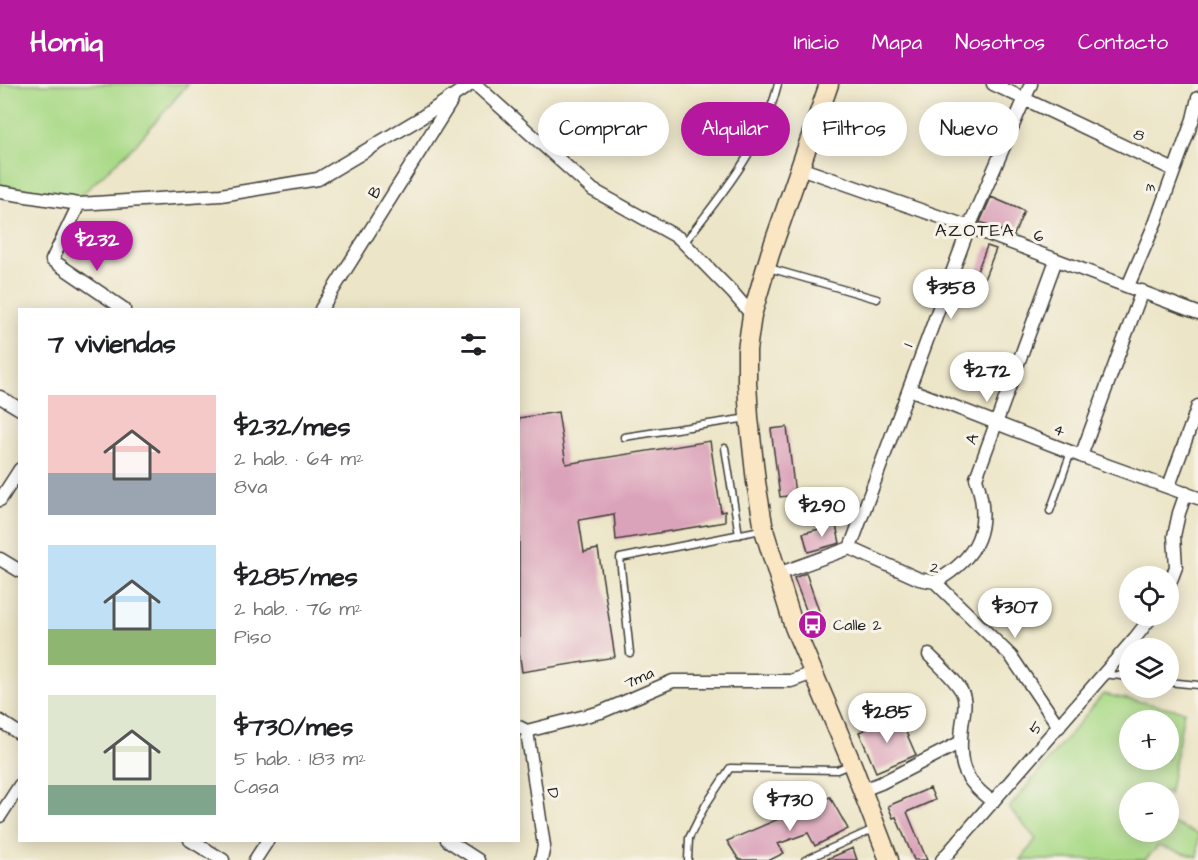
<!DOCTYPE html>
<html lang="es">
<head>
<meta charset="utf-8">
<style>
	body { margin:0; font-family:"Architects Daughter",sans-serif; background:#f2f2f2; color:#202124; height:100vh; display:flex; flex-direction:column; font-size:22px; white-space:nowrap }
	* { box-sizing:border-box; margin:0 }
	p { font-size:20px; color:#757577 }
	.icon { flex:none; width:33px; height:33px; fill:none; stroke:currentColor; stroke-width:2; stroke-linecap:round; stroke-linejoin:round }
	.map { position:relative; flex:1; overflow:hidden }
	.details { position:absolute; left:18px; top:224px; width:502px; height:534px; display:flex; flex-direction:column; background:#fff; border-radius:0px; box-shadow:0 3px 15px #0003 }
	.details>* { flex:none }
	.guide { position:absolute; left:538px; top:18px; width:568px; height:54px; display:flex; gap:12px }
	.buttons { position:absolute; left:1119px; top:482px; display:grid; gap:12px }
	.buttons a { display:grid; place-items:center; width:60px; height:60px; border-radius:50%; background:#fff; box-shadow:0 3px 15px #0003; font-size:30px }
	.price { position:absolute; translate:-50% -51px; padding:0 14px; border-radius:21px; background:#fff; color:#222; font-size:20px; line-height:39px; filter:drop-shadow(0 2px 3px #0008) }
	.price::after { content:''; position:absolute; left:50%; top:36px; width:18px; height:14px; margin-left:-9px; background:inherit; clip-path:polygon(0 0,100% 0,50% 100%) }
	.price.current { background:#b5179e; color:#fff }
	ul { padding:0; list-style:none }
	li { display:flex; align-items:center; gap:18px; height:150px; padding:0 30px }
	li span { display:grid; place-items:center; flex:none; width:168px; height:120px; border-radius:0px; color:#555 }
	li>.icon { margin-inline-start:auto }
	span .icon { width:72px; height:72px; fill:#fffc; stroke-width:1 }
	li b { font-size:26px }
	h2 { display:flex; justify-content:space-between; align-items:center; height:72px; padding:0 30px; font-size:26px }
	.chip { padding:0 21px; border-radius:27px; background:#fff; box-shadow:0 3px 15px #0003; font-size:21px; line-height:54px }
	.chip.current { background:#b5179e; color:#fff }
	header { display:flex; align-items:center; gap:36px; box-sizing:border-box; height:84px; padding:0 30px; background:#b5179e; color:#fff }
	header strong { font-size:28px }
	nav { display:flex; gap:33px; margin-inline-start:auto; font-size:21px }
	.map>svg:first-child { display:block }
</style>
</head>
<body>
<header>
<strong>Homiq</strong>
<nav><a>Inicio</a><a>Mapa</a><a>Nosotros</a><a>Contacto</a></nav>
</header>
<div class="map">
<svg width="1198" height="776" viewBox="0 0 1198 776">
	<rect width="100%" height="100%" fill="#f7f3e8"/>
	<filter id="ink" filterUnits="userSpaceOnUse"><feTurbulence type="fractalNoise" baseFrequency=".0167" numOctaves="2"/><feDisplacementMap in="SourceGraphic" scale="12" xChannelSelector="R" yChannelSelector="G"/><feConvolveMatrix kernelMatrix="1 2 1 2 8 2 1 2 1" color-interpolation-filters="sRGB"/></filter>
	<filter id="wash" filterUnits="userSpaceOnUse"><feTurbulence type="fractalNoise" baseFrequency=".008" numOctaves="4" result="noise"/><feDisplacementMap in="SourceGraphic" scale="24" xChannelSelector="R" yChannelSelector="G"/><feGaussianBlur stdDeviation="1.35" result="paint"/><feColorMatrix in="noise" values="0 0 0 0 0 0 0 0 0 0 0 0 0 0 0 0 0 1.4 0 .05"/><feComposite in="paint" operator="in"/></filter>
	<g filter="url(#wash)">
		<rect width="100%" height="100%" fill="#ece5c7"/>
		<path fill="#aada88" stroke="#637b52" stroke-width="1.5" fill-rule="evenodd" d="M0,0h188l-51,59 -59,55 -78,-13z
			M1103,610l81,17 -15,85 -1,-4h-38v39h38l1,-9 29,12v23l-40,-11 -13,14h-124l15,-21 -27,-31zM1130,636h38v39h-38z"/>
		<g id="blocks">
			<path fill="#dba3ba" d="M991,113l33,14 -10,24 -34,-13z
				M987,162l9,3 -13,33 -9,-3z
				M558,328l8,52 144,-23 11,71 4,-1v11l-109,18 -2,-26 -35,6 5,32 14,-3 17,108 -93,15 -3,-21v-233z
				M787,343l8,68 -15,2 -9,-68z
				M836,441l4,18 -32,9 -5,-19z
				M806,489l13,38 -11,4 -14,-37z
				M899,632l17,39 -40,17 -17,-40z
				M930,704l5,12 -28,12 20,48h-13l-18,-43 -3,1 -5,-12z
				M830,713l18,32 -33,17 -7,-13 -30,11 6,9 -14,7h-31l-12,-19z
				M853,764l4,12h-32z"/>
		</g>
	</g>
	<g filter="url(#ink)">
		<use href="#blocks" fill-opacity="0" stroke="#3b3a36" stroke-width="1.5"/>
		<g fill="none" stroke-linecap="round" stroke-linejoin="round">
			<defs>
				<path id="lane" d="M684,159c38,-49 79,-97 94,-159
					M769,184l108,31
					M624,353l124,-19
					M725,364l14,87
					M1050,427l21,-59
					M630,569l-10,-95 141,-28
					M1103,590l27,3
					M1168,598l30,3
					M688,776l1,-22 16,-32 25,-38 107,2 12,-5
					M805,776l71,-32"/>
				<path id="street" d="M475,0l118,106 86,48 54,55 19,22
					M993,0l181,86
					M800,84l169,59 229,86
					M0,108l79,12 142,-9 97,-16 101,-60 52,-35
					M79,120l-27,56 72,49
					M1128,202l28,-65 37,-102 5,-21
					M321,225l131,-209
					M909,305l172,67 117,42
					M0,313l20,12
					M1081,372l61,-165
					M1169,402l29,-80
					M0,416l20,-31
					M850,464l69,31 16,3 76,74 48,71
					M0,475l20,12
					M778,490l72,-26 119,-321 62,-143
					M935,498c44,-25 57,-55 41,-104l80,-218
					M1168,504l8,-21 -2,-31 5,-23 7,-20
					M929,571c10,10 33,30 35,43 2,9 -1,19 -2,28 -4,38 0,53 31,76
					M0,637l20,13
					M519,643l8,4 74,-19 72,-31h118l22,-8
					M527,647l17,115 -3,14
					M863,706l18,-7 80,-41
					M0,732l20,-31
					M190,756l33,20
					M447,756l31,20
					M255,776l13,-20
					M942,776l193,-222 18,-23"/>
				<path id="secondary" d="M829,0l-59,170 -18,61 -5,35v32l2,36 7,64 8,48 30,97 58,137 37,96"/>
			</defs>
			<use href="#lane" stroke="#3b3a36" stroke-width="9"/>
			<use href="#street" stroke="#3b3a36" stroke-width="15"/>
			<use href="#secondary" stroke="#3b3a36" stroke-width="21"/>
			<use href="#lane" stroke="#fff" stroke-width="6"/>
			<use href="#street" stroke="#fff" stroke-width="12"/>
			<use href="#secondary" stroke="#fbe6c4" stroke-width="18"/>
		</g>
	</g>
	<defs>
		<symbol id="bus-disc" viewBox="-11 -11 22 22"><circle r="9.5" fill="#b5179e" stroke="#f7f3e8"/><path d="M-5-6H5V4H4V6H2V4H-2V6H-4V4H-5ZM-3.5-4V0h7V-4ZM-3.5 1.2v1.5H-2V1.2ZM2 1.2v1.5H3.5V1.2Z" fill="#fff"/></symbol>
	</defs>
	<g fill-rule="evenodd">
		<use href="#bus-disc" x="796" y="524" width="33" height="33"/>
	</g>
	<g text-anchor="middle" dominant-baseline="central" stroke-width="6" stroke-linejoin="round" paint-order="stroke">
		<g font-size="16" fill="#1c1c1c" stroke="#f7f3e8">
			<text transform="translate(1139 51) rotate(25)">8</text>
			<text transform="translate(1150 104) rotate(-71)">3</text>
			<text transform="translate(375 108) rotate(-58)">B</text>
			<text transform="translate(1039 152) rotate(21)">6</text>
			<text transform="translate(908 261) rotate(-70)">1</text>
			<text transform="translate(1059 346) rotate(21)">4</text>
			<text transform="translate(972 355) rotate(-70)">A</text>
			<text transform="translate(935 484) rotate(20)">2</text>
			<text transform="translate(639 594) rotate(-24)">7ma</text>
			<text transform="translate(1036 644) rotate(-49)">5</text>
			<text transform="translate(553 709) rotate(81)">D</text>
		</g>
		<g font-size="16" fill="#1c1c1c" stroke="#f7f3e8" text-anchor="start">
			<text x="833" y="541">Calle 2</text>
		</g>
		<g font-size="18" letter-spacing="1.5" fill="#1c1c1c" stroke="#f7f3e8">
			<text x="975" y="146">AZOTEA</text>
		</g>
	</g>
</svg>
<div class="buttons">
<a><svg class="icon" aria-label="locate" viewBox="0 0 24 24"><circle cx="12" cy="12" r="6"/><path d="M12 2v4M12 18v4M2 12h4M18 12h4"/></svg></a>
<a><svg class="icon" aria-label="layers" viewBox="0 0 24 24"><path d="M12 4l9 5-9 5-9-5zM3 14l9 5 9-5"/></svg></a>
<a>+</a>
<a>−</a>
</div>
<b class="price current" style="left:97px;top:188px">$232</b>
<b class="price" style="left:951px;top:236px">$358</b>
<b class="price" style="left:987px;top:319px">$272</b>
<b class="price" style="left:822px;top:454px">$290</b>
<b class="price" style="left:1015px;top:555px">$307</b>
<b class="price" style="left:887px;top:660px">$285</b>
<b class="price" style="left:790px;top:748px">$730</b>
<div class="guide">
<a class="chip">Comprar</a>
<a class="chip current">Alquilar</a>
<a class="chip">Filtros</a>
<a class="chip">Nuevo</a>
</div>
<section class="details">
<h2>7 viviendas<svg class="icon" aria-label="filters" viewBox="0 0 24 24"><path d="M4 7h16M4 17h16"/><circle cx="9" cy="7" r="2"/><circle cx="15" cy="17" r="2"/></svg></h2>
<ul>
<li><span style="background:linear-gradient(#f6c9c9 65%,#9aa5b1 0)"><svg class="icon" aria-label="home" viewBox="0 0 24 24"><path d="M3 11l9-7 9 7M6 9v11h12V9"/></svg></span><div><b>$232/mes</b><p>2 hab. · 64 m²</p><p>8va</p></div></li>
<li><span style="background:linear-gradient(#bfe0f5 70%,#8fb573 0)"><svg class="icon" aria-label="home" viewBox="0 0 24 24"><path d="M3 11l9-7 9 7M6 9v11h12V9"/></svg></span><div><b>$285/mes</b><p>2 hab. · 76 m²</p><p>Piso</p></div></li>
<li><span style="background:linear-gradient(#dfe7d0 75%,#7fa58c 0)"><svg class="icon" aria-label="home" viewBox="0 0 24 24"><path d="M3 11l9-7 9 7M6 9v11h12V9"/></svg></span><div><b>$730/mes</b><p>5 hab. · 183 m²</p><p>Casa</p></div></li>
</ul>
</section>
</div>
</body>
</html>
